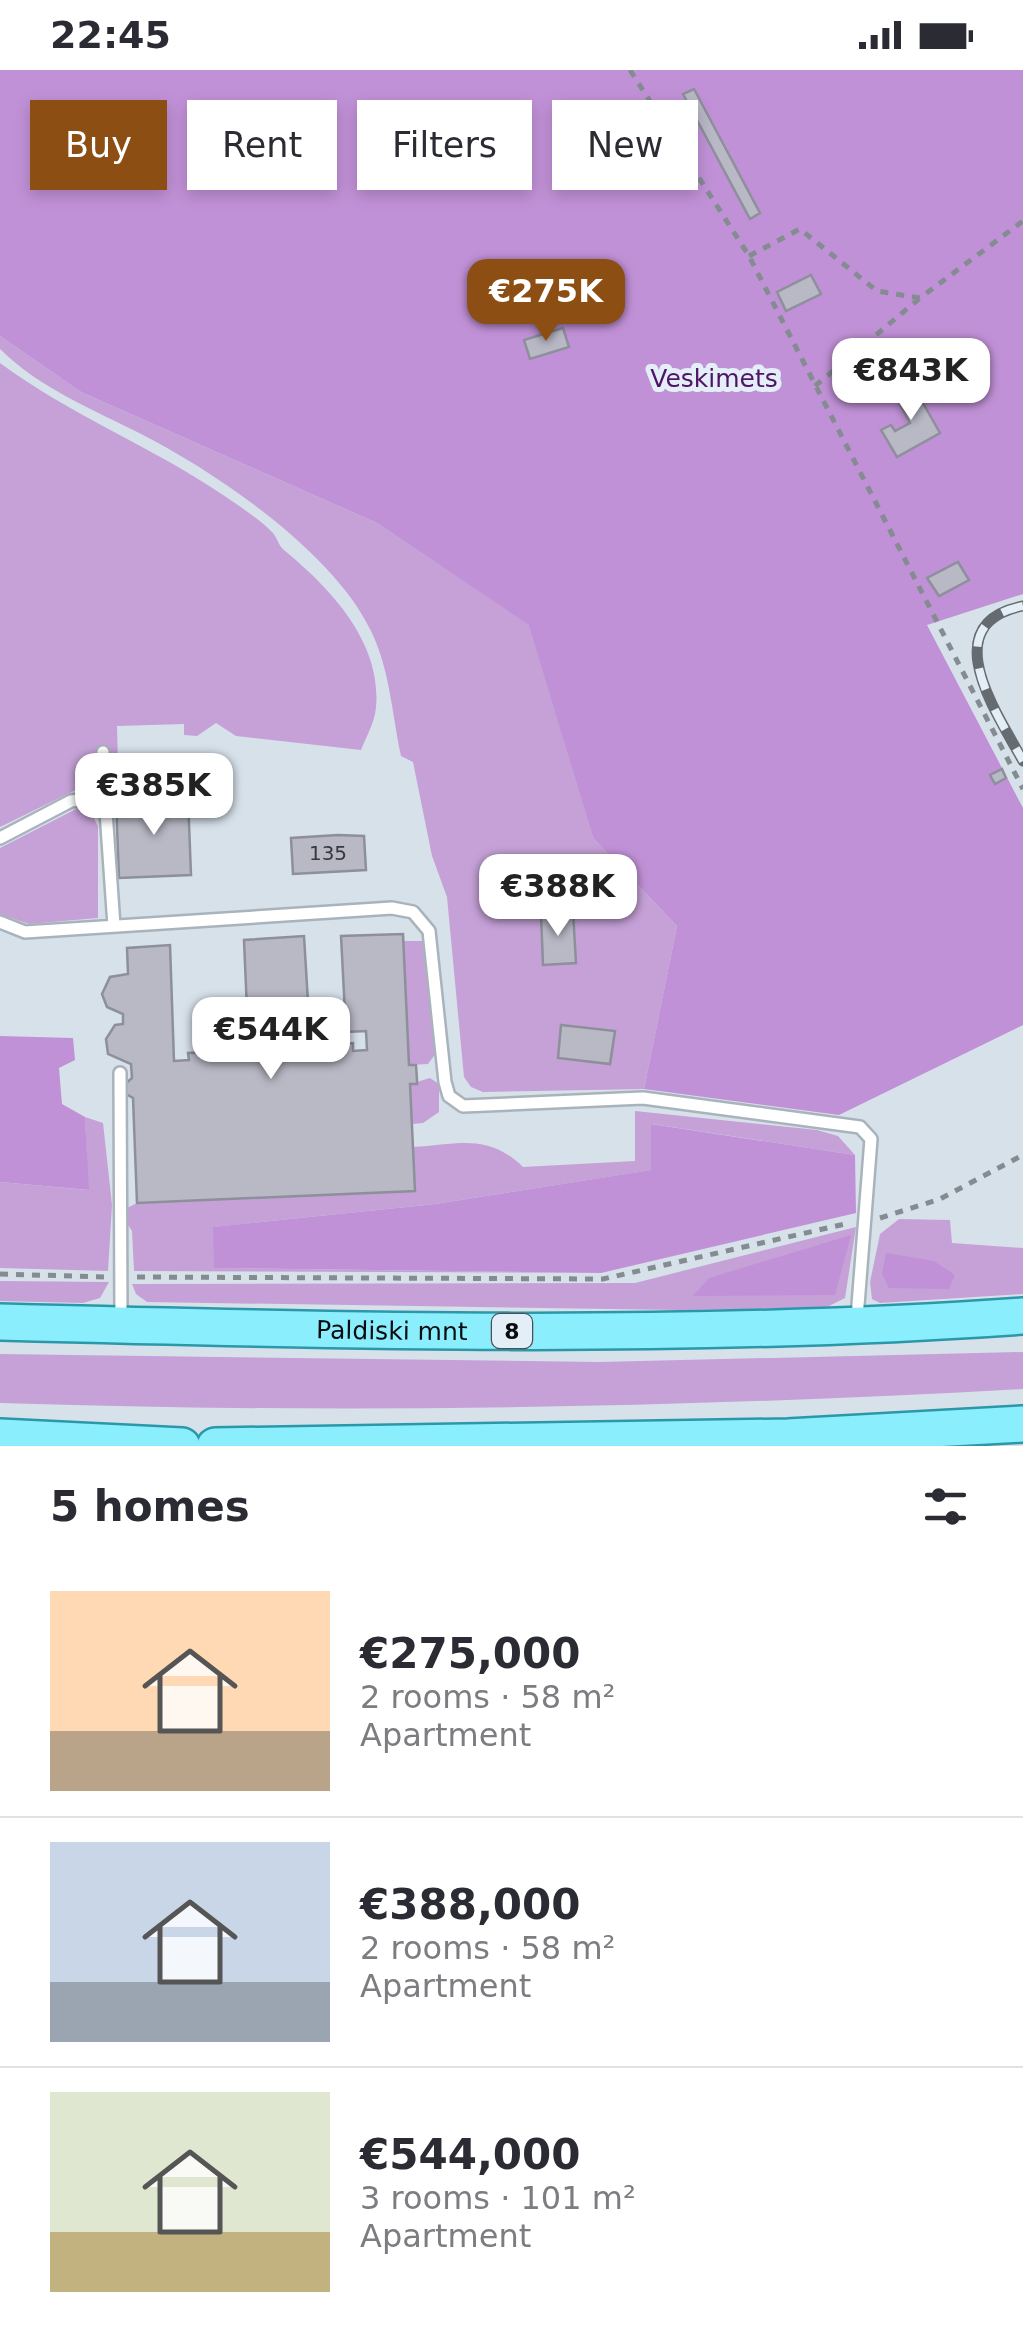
<!DOCTYPE html>
<html lang="en">
<head>
<meta charset="utf-8">
<style>
	body { margin:0; font-family:"DejaVu Sans",sans-serif; background:#f2f2f3; color:#2b2b33; height:100vh; display:flex; flex-direction:column; font-size:38px; white-space:nowrap }
	* { box-sizing:border-box; margin:0 }
	p { font-size:32px; color:#7c7c81 }
	.icon { flex:none; width:55px; height:55px; fill:none; stroke:currentColor; stroke-width:2; stroke-linecap:round; stroke-linejoin:round }
	.map { position:relative; height:1376px; overflow:hidden }
	.panel { display:flex; flex-direction:column; background:#fff; flex:1 }
	.panel>* { flex:none }
	.hud { position:absolute; left:30px; top:30px; width:965px; height:90px; display:flex; gap:20px }
	.price { position:absolute; translate:-50% -85px; padding:0 22px; border-radius:20px; background:#fff; color:#222; font-size:32px; line-height:65px; filter:drop-shadow(0 2px 5px #0008) }
	.price::after { content:''; position:absolute; left:50%; top:60px; width:30px; height:22px; margin-left:-15px; background:inherit; clip-path:polygon(0 0,100% 0,50% 100%) }
	.price.current { background:#8c4e12; color:#fff }
	ul { padding:0; list-style:none }
	li { display:flex; align-items:center; gap:30px; height:250px; padding:0 50px }
	li+li { border-top:2px solid #e1e1e2 }
	li span { display:grid; place-items:center; flex:none; width:280px; height:200px; border-radius:0px; color:#555 }
	li>.icon { margin-inline-start:auto }
	span .icon { width:120px; height:120px; fill:#fffc; stroke-width:1 }
	li b { font-size:42px }
	h2 { display:flex; justify-content:space-between; align-items:center; height:120px; padding:0 50px; font-size:42px }
	.chip { padding:0 35px; border-radius:0px; background:#fff; box-shadow:0 5px 15px #0003; font-size:35px; line-height:90px }
	.chip.current { background:#8c4e12; color:#fff }
	.status { display:flex; justify-content:space-between; align-items:center; height:70px; padding:0 50px; background:#fff; direction:ltr }
	.status svg { height:28px; fill:currentColor }
	.map>svg:first-child { display:block }
</style>
</head>
<body>
<div class="status"><b>22:45</b><svg viewBox="0 0 49 12"><path d="M0 12V9h3v3zM5 12V6h3v6zM10 12V3h3v9zM15 12V0h3v12zM26 1h20v11H26zM47 4h2v5h-2z"/></svg></div>
<div class="map">
<svg width="1023" height="1376" viewBox="0 0 1023 1376">
	<rect width="100%" height="100%" fill="#d7e1ea"/>
	<path fill="#c5a1d7" fill-rule="evenodd" d="M0,266l81,56 296,131 153,102 63,213 84,88 -33,163 -161,3 -12,-5 -7,-10 -17,-180 -15,-41 -19,-94 -12,-6c-9,-42 -11,-86 -30,-125 -37,-78 -152,-157 -228,-196 -49,-25 -104,-47 -143,-86zM573,843l3,50 -33,2 -2,-51z
		M0,293c70,52 151,83 223,132 16,11 35,23 49,37 5,5 6,13 12,18 46,38 98,92 92,157 -1,15 -10,30 -15,43l-125,-14 -20,-13 -19,13 -13,-1v-11l-67,2 2,74 -31,-16 -88,43z
		M78,738l13,5 7,13v92l-69,6 -29,-10v-66z
		M403,871h19l8,7 9,101 -11,15 -19,1z
		M430,1008l9,6v28l-16,11 -11,1 -2,-40z
		M635,1041l182,19 21,6 17,19 -203,-31v46l-217,34 -221,23 1,41 386,5 -467,-2 -2,-40 -8,-12 3,-11 10,-5 277,-12 -1,-44c46,-3 75,-14 110,20l112,-6z
		M85,1047l18,6 9,82 -4,66 -108,-3v-86l88,8z
		M899,1149l51,1 2,23 71,5v46l-143,9 -8,-4 -2,-17 10,-48z
		M856,1157l-11,71 -20,10 -147,2 -531,-8 -11,-8 -4,-10 503,-1z
		M0,1211l109,1 -9,16 -17,5 -83,-2z
		M1023,1282v37c-341,19 -682,25 -1023,14v-49l599,8z"/>
	<path fill="#c191d7" d="M0,0h1023v524l-96,31 96,183v217l-184,90 -195,-26 33,-163 -84,-88 -64,-213 -152,-102 -296,-131 -81,-56z
		M0,966l73,2 2,22 -16,8 3,36 23,13 4,73 -89,-8z
		M651,1054l204,31 1,58 -255,60 -387,-5 -1,-41 222,-23 216,-34z
		M851,1165l-16,60 -142,1 16,-18z
		M886,1183l48,8 21,14 -6,14 -60,-1 -7,-14z"/>
	<path fill="#b8b9c5" stroke="#8d8f9a" stroke-width="2.5" d="M694,19l66,124 -10,6 -67,-125z
		M811,205l10,19 -35,17 -9,-19z
		M563,258l6,19 -39,12 -6,-19z
		M911,312l29,51 -43,24 -16,-27 10,-5 4,6 15,-8 -17,-31z
		M958,492l11,18 -30,16 -12,-18z
		M1002,699l4,9 -11,6 -5,-9z
		M188,727l3,78 -72,3 -3,-78z
		M338,765l26,1 2,34 -73,4 -2,-36z
		M573,842l3,51 -33,2 -2,-51z
		M403,864l6,131h7l1,15v4h-7l5,107 -278,12 -4,-105 -9,-5v-8l8,-7 -1,-14 -23,-10 -2,-15 9,-14 8,-1v-10l-16,-7 -5,-13 8,-17 18,-3 -1,-26 43,-3 4,116 15,-1 -1,-7 48,-2 1,7 12,-1 -5,-117 60,-4 6,99 -17,2 1,18h11v-9l48,-3v8l14,-1 -1,-19 -20,1 -5,-96z
		M561,955l54,6 -5,33 -52,-6z"/>
	<g fill="none" stroke-linecap="round" stroke-linejoin="round">
		<defs>
			<path id="lane" d="M103,682l2,45
				M0,768l71,-37 34,-4 9,129
				M0,852l25,10 367,-24 21,4 16,19 16,151 4,14 14,10 180,-8 217,29 11,12 -14,179
				M120,1003l1,248"/>
			<g id="primary">
				<path id="s1" d="M0,1252c341,9 683,18 1023,-6"/>
				<path d="M0,1367l182,9"/>
				<path d="M215,1376l573,-9 235,-13"/>
			</g>
		</defs>
		<use href="#lane" stroke="#a9b3bc" stroke-width="16"/>
		<use href="#primary" stroke="#2b98a9" stroke-width="40"/>
		<path stroke="#848c92" stroke-width="5" stroke-dasharray="8 8" stroke-linecap="butt" d="M630,0l119,186 274,533
			M749,186l51,-27 77,62 43,7 103,-77
			M815,316l105,-88
			M880,1148l60,-19 83,-44
			M0,1204l106,3
			M137,1207l466,2 242,-55"/>
		<use href="#lane" stroke="#fff" stroke-width="11"/>
		<use href="#primary" stroke="#8beefd" stroke-width="35"/>
		<defs>
			<path id="rail" d="M1023,536c-90,18 -24,110 0,155"/>
		</defs>
		<use href="#rail" stroke="#656b71" stroke-width="11"/>
		<use href="#rail" stroke="#e4eef7" stroke-width="8" stroke-dasharray="22" stroke-linecap="butt"/>
	</g>
	<g text-anchor="middle" dominant-baseline="central" stroke-width="10" stroke-linejoin="round" paint-order="stroke">
		<g font-size="20" fill="#35383d">
			<text x="328" y="783">135</text>
		</g>
		<rect fill="#e4eef7" stroke="#4b5055" stroke-width="2.5" x="492" y="1244" width="40" height="34" rx="8"/>
		<g font-size="22" font-weight="bold" fill="#090d10">
			<text x="512" y="1261">8</text>
		</g>
		<g font-size="25" fill="#501467" stroke="#e4eef7">
			<text x="714" y="308">Veskimets</text>
		</g>
		<g font-size="25" fill="#090d10" stroke="#e4eef7">
			<text stroke="none"><textPath href="#s1" startOffset="392">Paldiski mnt</textPath></text>
		</g>
	</g>
</svg>
<b class="price current" style="left:546px;top:274px">€275K</b>
<b class="price" style="left:911px;top:353px">€843K</b>
<b class="price" style="left:154px;top:768px">€385K</b>
<b class="price" style="left:558px;top:869px">€388K</b>
<b class="price" style="left:271px;top:1012px">€544K</b>
<div class="hud">
<a class="chip current">Buy</a>
<a class="chip">Rent</a>
<a class="chip">Filters</a>
<a class="chip">New</a>
</div>
</div>
<section class="panel">
<h2>5 homes<svg class="icon" aria-label="filters" viewBox="0 0 24 24"><path d="M4 7h16M4 17h16"/><circle cx="9" cy="7" r="2"/><circle cx="15" cy="17" r="2"/></svg></h2>
<ul>
<li><span style="background:linear-gradient(#ffd9b3 70%,#b9a48a 0)"><svg class="icon" aria-label="home" viewBox="0 0 24 24"><path d="M3 11l9-7 9 7M6 9v11h12V9"/></svg></span><div><b>€275,000</b><p>2 rooms · 58 m²</p><p>Apartment</p></div></li>
<li><span style="background:linear-gradient(#c9d6e8 70%,#9aa5b1 0)"><svg class="icon" aria-label="home" viewBox="0 0 24 24"><path d="M3 11l9-7 9 7M6 9v11h12V9"/></svg></span><div><b>€388,000</b><p>2 rooms · 58 m²</p><p>Apartment</p></div></li>
<li><span style="background:linear-gradient(#dfe7d0 70%,#c2b280 0)"><svg class="icon" aria-label="home" viewBox="0 0 24 24"><path d="M3 11l9-7 9 7M6 9v11h12V9"/></svg></span><div><b>€544,000</b><p>3 rooms · 101 m²</p><p>Apartment</p></div></li>
</ul>
</section>
</body>
</html>
